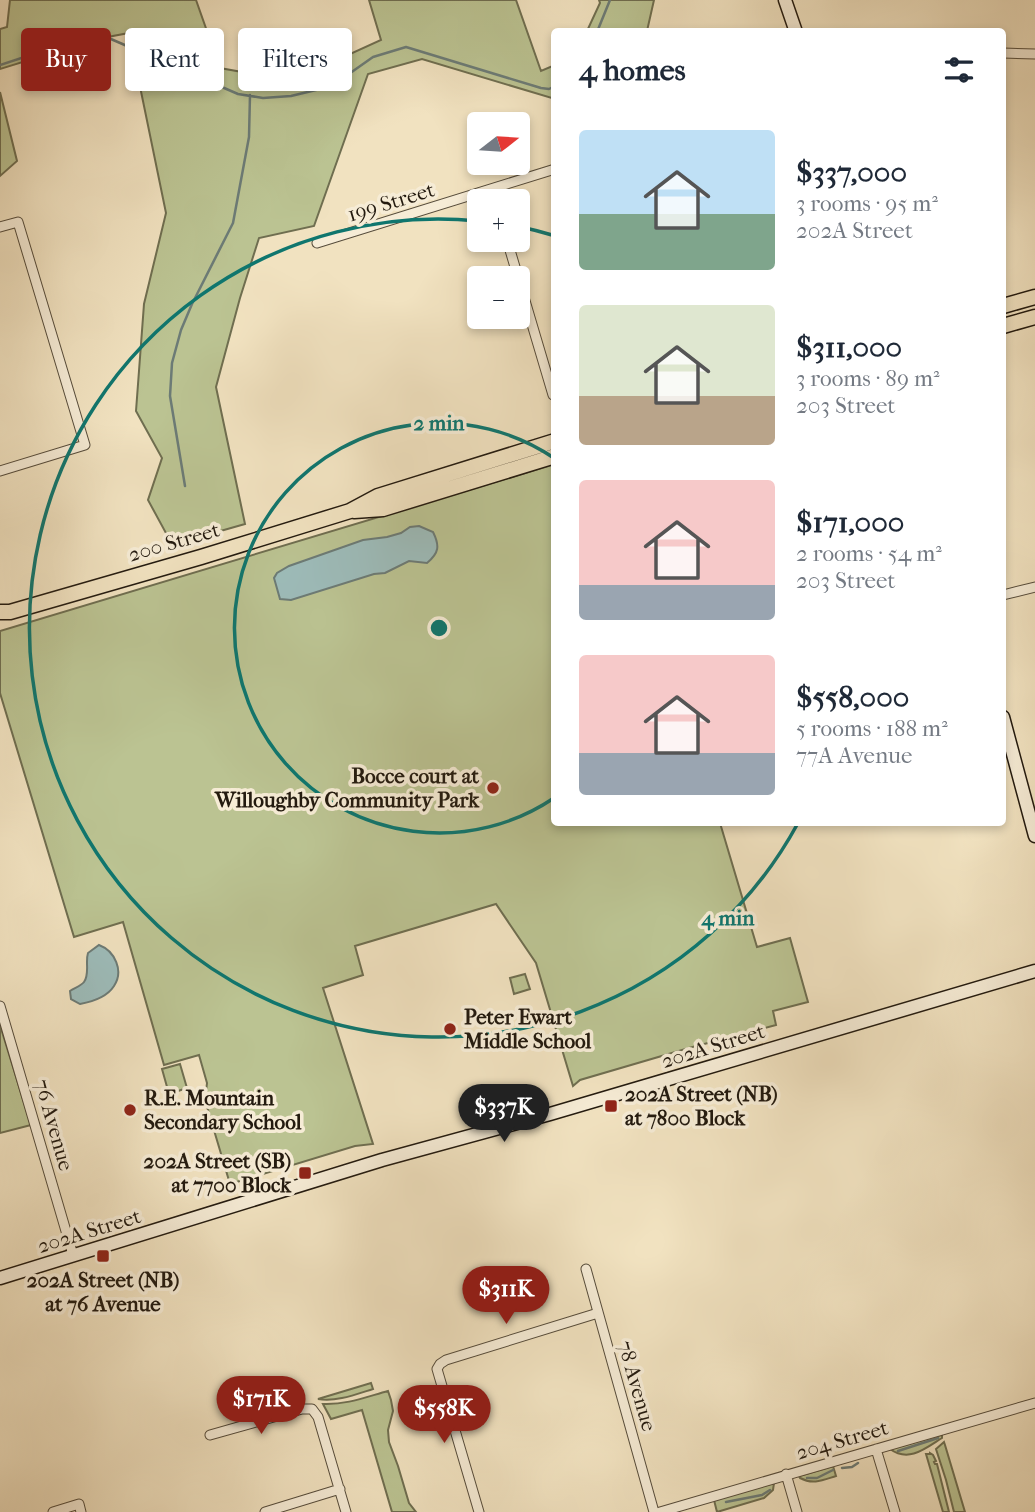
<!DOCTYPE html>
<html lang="en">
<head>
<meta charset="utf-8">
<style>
	body { margin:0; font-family:"IM FELL French Canon",serif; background:#f6f6f7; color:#1f2937; height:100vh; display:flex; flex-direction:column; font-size:26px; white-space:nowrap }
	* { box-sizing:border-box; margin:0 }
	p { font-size:23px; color:#747a83 }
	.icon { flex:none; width:38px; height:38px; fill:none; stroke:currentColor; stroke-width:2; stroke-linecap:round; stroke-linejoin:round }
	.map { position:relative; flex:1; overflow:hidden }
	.drawer { position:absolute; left:551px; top:28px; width:455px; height:798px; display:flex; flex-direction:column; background:#fff; border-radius:7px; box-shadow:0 4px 10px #0003 }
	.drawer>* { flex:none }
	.banner { position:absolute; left:21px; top:28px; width:425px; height:63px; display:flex; gap:14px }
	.needle { width:46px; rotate:73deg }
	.controls { position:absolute; left:467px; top:112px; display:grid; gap:14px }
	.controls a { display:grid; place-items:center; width:63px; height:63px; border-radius:7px; background:#fff; box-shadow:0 4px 10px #0003; font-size:35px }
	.price { position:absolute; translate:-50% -60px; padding:0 16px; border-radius:24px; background:#8f2418; color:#fff; font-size:23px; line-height:46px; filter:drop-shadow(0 2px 4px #0008) }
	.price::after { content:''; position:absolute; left:50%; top:42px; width:21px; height:16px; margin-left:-10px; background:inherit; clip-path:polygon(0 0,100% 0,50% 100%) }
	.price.on { background:#222; color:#fff }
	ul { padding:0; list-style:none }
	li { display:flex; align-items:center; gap:21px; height:175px; padding:0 28px }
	li span { display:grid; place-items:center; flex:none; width:196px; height:140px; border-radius:7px; color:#555 }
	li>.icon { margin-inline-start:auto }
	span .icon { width:84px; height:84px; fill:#fffc; stroke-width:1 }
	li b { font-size:30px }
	h2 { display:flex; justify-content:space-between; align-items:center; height:84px; padding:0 28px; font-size:30px }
	.chip { padding:0 24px; border-radius:7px; background:#fff; box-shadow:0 4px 10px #0003; font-size:24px; line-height:63px }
	.chip.on { background:#8f2418; color:#fff }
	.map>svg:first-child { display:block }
</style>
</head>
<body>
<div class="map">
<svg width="1035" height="1512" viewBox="0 0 1035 1512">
	<rect width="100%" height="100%" fill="#f1e2c0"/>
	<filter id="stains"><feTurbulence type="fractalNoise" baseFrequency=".00286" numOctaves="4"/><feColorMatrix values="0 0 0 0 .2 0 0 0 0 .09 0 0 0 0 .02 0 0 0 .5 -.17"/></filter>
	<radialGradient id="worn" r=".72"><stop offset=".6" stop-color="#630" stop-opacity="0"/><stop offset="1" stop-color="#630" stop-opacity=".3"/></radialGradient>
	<path fill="#bbc392" stroke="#6f6e50" stroke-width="2" d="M10,0h186l24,68 71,13 90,-41 -12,-40h147l25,71 14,-6v34l-133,-40 -54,15 -54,152 -55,12 -19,60 -24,89 29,137 -56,16 -22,-5 -19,-35 14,-42 -26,-47 8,-107 22,-91 -37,-180 -32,6 -97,30v-40l7,-2z
		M599,0h55l-7,31h-60l13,-28z
		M0,92l17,69 -17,15z
		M555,464v358l165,1 37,124 33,-9 18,64 -35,9 3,14 -87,23 -109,32 -7,6 -37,-123 -40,-59 -141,42 8,29 -40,13 50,156 -18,2 -125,38 -25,-84 2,-17 -8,-28 -35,10 -41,-143 -49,15 -74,-244v-62z
		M525,974l5,15 -16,5 -4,-16z
		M0,1025l31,100 -31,8z
		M180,1064l7,24 -18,6 -7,-25z
		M371,1383l2,6c-19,6 -37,13 -55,10z
		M388,1391l3,9 2,11 -5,19 1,12 9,24 11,37 7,9h-24l-30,-102 -31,9 -8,-15c23,1 43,-7 65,-13z
		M942,1435v3c-16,10 -33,25 -52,11l34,-11z
		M944,1442l1,3 20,67h-11l-8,-32 -10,-31z
		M930,1453l3,2 3,6 -2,1 1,2h2l12,48h-6l-17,-58h4z
		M833,1466l3,10c-13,4 -23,9 -36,2l-1,-2z
		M774,1483l-1,7 -9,8 -47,14 -3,-12z"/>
	<path fill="#9dbcba" stroke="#6c7b76" stroke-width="2" d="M419,526l14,6c7,14 6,21 -6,31l-18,-2 -24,12 -11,1 -83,26 -11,-1 -6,-21 3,-5 12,-7 74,-26 24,-3 14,-4 9,-6z
		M99,945c16,6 25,26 15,41 -7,11 -23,16 -34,18l-9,-5 -1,-8c4,-3 11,-5 14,-9 6,-8 1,-20 4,-29z"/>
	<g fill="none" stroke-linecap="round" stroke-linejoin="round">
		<path stroke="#6c7b76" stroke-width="2.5" d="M597,32l13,-32
			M0,65l97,-32 141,61 25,4 28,-2 25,-6 30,-14 27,-19 33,-10 135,41 8,1 6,-3
			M185,486l-15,-90 2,-33 9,-33 11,-26 41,-81 16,-86 1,-42
			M898,1451l40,-13
			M842,1468l10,-1 6,-4
			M807,1478h10l16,-8
			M726,1502l36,-7 8,-5"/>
		<defs>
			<path id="minor" d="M1003,53l32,1
				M491,189l4,12
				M0,227l18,-5 67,223 -85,26
				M507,240l46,155
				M317,243l238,-74
				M1003,595l32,-8
				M0,1006l73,249
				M586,1269l68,243
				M210,1435l92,-26h10l6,8 28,95
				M876,1449l19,63
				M786,1474l11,38
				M53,1512l26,-8 2,8
				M265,1512l75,-23
				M479,1512l-42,-143 3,-5 6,-4 152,-47
				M660,1512l375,-109"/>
			<path id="secondary" d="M785,0l11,32
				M1003,717l32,119
				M0,1278l382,-118 168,-46 485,-143"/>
			<path id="primary" d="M1003,306l32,-9
				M1003,326l32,-9
				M354,511l29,-2 172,-53
				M0,612h10l191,-55 149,-46 28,-15 177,-55"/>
		</defs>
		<use href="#minor" stroke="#564c3b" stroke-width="11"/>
		<use href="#secondary" stroke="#231a0f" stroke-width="15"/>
		<use href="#primary" stroke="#231a0f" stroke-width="17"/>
		<use href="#minor" stroke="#f6ecd6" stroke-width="9"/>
		<use href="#secondary" stroke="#f6ecd6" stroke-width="12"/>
		<use href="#primary" stroke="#f1e2c0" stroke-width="14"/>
	</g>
	<g fill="none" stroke="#0f766e" stroke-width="3.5">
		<path d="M554 798A205 205 0 1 1 554 458"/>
		<path d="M798 823A409 409 0 1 1 478 221M521 227A409 409 0 0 1 552 235"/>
	</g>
	<g fill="#8f2418" stroke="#f6ecd6" stroke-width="2.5">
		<circle cx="493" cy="788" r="7"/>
		<circle cx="450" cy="1029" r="7"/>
		<rect x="604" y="1099" width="14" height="14" rx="3.5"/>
		<circle cx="130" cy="1110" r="7"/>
		<rect x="298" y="1166" width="14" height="14" rx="3.5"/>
		<rect x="96" y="1249" width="14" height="14" rx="3.5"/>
	</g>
	<g text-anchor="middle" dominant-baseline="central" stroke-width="7" stroke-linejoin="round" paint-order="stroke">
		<g font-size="21" fill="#231a0f" stroke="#f6ecd6">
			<text transform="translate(391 202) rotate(-17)">199 Street</text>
			<text transform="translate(174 542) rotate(-16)">200 Street</text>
			<text transform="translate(713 1046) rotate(-17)">202A Street</text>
			<text transform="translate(54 1125) rotate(74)">76 Avenue</text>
			<text transform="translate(89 1231) rotate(-17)">202A Street</text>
			<text transform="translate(637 1386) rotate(74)">78 Avenue</text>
			<text transform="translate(842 1440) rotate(-16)">204 Street</text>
		</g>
		<g font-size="21" font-weight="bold" fill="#231a0f" stroke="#f6ecd6" text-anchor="start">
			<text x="479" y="776" text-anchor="end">Bocce court at<tspan x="479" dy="24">Willoughby Community Park</tspan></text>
			<text x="464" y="1017">Peter Ewart<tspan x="464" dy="24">Middle School</tspan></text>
			<text x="625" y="1094">202A Street (NB)<tspan x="625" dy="24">at 7800 Block</tspan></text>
			<text x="144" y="1098">R.E. Mountain<tspan x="144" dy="24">Secondary School</tspan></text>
			<text x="291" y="1161" text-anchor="end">202A Street (SB)<tspan x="291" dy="24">at 7700 Block</tspan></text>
			<text x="103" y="1280" text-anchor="middle">202A Street (NB)<tspan x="103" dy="24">at 76 Avenue</tspan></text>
		</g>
	</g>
	<circle cx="439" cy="628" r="10" fill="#0f766e" stroke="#f6ecd6" stroke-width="3.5"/>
	<g font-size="21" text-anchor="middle" font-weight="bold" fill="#0f766e" stroke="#f6ecd6" stroke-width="7" stroke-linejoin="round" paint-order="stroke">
		<text x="439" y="430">2 min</text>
		<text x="728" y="925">4 min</text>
	</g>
	<rect width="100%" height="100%" filter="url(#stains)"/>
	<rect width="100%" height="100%" fill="url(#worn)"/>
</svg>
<div class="controls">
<a><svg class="needle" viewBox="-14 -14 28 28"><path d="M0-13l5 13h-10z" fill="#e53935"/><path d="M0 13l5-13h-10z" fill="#747a83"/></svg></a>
<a>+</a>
<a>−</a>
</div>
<b class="price on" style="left:504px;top:1144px">$337K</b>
<b class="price" style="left:506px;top:1326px">$311K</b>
<b class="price" style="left:261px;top:1436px">$171K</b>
<b class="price" style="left:444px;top:1445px">$558K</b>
<div class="banner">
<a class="chip on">Buy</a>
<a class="chip">Rent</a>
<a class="chip">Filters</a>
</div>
<section class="drawer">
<h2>4 homes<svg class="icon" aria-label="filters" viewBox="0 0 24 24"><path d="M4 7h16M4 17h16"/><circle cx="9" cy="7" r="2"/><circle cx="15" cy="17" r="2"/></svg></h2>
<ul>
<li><span style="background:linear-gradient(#bfe0f5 60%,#7fa58c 0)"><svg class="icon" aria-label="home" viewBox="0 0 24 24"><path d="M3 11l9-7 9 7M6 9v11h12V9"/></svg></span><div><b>$337,000</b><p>3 rooms · 95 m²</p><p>202A Street</p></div></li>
<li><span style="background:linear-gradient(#dfe7d0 65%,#b9a48a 0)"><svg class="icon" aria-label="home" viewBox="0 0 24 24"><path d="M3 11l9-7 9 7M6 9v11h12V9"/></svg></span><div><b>$311,000</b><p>3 rooms · 89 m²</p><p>203 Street</p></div></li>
<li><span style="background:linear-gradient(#f6c9c9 75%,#9aa5b1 0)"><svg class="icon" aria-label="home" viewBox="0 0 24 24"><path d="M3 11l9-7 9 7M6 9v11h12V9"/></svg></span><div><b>$171,000</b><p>2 rooms · 54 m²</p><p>203 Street</p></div></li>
<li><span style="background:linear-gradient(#f6c9c9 70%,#9aa5b1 0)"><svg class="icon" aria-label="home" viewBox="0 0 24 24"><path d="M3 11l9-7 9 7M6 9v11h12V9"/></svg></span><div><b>$558,000</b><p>5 rooms · 188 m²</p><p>77A Avenue</p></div></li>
</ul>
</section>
</div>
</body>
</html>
